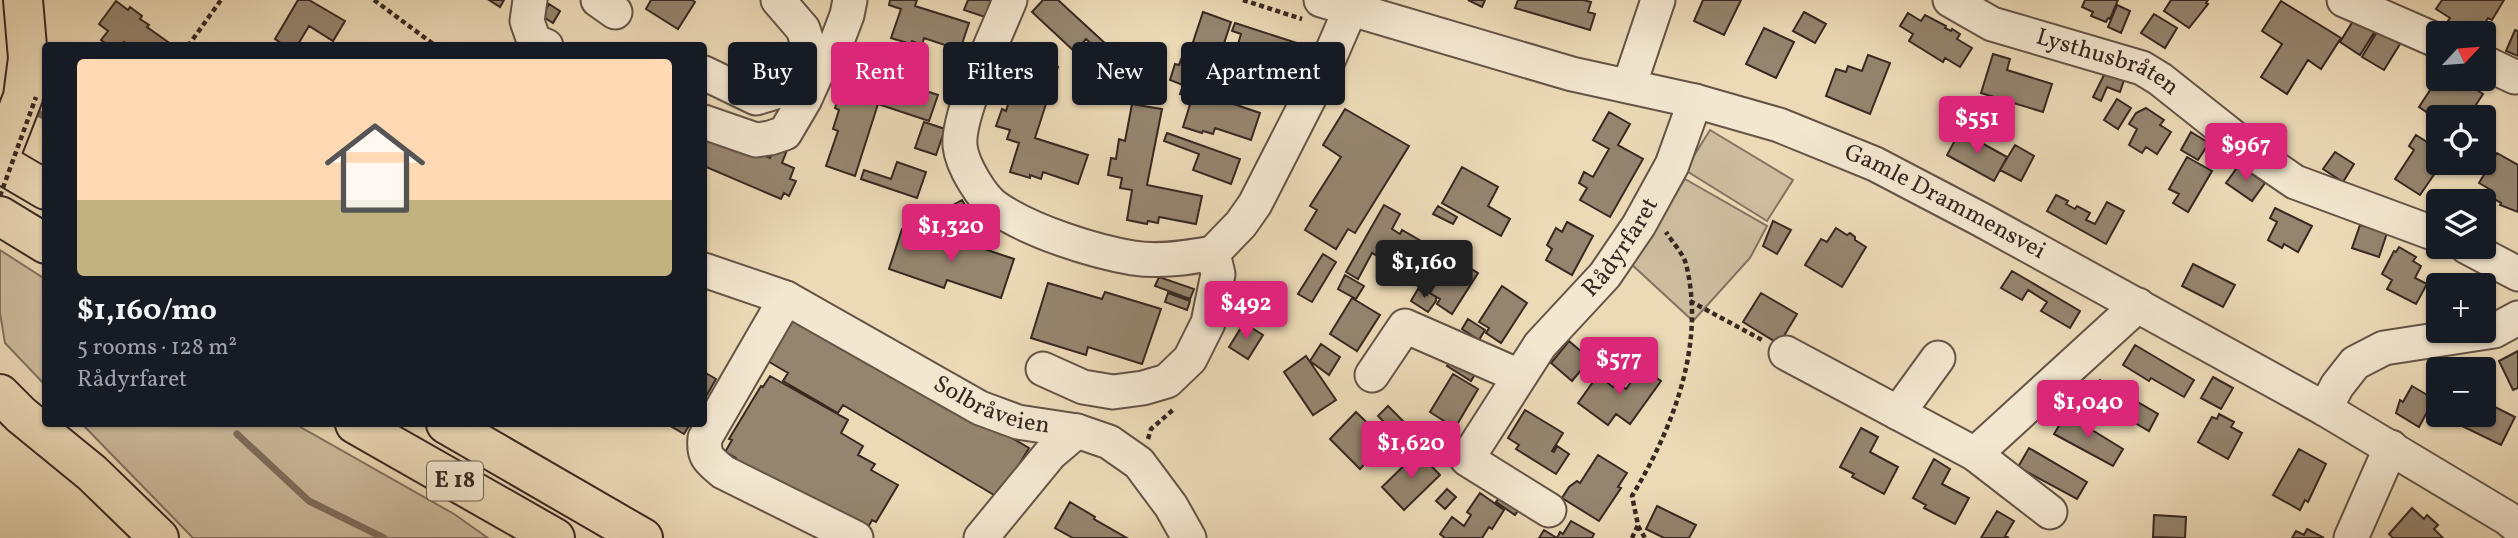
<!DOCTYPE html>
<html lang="en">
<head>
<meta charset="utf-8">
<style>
	body { margin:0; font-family:Vollkorn,serif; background:#242831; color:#f1f3f6; height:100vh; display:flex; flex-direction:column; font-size:26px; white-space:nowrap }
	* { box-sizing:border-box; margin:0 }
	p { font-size:23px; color:#9ea1a6 }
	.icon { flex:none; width:38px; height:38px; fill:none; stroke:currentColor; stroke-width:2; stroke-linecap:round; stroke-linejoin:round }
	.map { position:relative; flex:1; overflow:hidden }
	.side { position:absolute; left:42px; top:42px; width:665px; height:385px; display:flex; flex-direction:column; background:#171b24; border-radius:7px; box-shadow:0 2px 5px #0004 }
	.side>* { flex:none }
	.top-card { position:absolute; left:728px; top:42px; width:665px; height:63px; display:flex; gap:14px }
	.needle { width:46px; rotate:64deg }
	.controls { position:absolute; left:2426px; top:21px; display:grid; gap:14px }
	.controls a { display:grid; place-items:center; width:70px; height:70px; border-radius:7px; background:#171b24; box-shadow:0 2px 5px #0004; font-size:35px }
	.price { position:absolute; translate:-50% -60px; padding:0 16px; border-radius:7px; background:#db2777; color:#fff; font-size:23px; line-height:46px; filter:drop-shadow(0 2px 4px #0008) }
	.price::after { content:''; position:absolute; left:50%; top:42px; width:21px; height:16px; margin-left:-10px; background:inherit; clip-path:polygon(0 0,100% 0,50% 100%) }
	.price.current { background:#222; color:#fff }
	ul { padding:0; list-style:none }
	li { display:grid; align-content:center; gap:14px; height:371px; padding:0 35px }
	li span { display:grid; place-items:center; height:217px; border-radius:7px; color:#555 }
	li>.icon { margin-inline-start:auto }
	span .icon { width:126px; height:126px; fill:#fffc; stroke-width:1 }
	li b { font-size:30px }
	.chip { padding:0 24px; border-radius:7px; background:#171b24; box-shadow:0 2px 5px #0004; font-size:24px; line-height:63px }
	.chip.current { background:#db2777; color:#fff }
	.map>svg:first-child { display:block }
</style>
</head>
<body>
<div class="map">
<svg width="2518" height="538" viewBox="0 0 2518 538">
	<rect width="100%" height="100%" fill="#ecdab7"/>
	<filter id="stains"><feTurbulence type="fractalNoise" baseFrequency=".00286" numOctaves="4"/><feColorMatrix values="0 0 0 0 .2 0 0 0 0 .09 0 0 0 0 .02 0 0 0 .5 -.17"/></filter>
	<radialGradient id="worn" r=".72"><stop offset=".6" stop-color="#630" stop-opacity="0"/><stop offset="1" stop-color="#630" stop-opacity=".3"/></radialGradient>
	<path fill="#cdbc9e" stroke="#827260" stroke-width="2" d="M1710,130l83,50 -26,41 -82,-51z
		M1685,179l82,47 -17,32 -57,63 -64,-59z
		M0,250l45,29v106l-40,-42 -5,-30z
		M82,424h213l159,90 34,24h-295z"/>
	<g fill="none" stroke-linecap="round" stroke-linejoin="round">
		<path stroke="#7e6e5c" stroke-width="7" d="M29,109l17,8
			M237,434l72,67 75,37"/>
	</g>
	<path fill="#95856f" stroke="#372821" stroke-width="2" d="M298,0h11l36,21 -12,20 -24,-15 -12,20h-12l-10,-7z
		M489,0h15l-4,7z
		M651,0h41l3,2 -17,27 -32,-20z
		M890,0h27l-2,6 54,17 -9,27 -36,-12 -2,7 -10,-4 -1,3 -20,-6 10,-29 -12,-4z
		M968,0h23l-6,17 -21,-7z
		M1043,0h15l49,45 -7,7 -14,-13 -11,13 -43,-40z
		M1468,0h17l-3,7z
		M1518,0h65l8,2 -3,10 7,2 -5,16 -75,-22z
		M1703,0h38l-17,35 -30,-14z
		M2085,0h33l-8,19 -2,-1 -2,4 -15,-6 2,-4 -11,-5z
		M2171,0h37l-2,3 2,1 -19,24 -25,-17z
		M2442,0h62l-12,20 -4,-2 -9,15 -17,-4 -14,-8 2,-3 -14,-9z
		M116,1l12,9 2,-3 12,9 -2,3 9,6 -2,2 21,15 -2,4h-37l-5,-4 -3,4h-12l-8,-6 7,-9 -9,-7z
		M2281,1l60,37 -20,31 -13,-9 -21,34 -26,-17 21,-33 -20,-13z
		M549,4l11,7 -7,12 -11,-7z
		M2117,5l13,6 -9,22 -13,-6z
		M1203,12l28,10 -24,73 53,18 -9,27 -36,-12 -2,6 -10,-3 -1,2 -19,-6 9,-29 -12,-4 3,-9 -13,-5 5,-16 4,1 7,-19 5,2z
		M1804,12l22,12 -11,19 -22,-12z
		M1908,13l13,8 4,-6 21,11 -1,2 6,3 1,-2 8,5 -3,5 15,9 -12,19 -15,-9 -2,4 -34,-21 4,-7 -13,-8z
		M2154,14l23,14 -12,20 -24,-15z
		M2355,18l20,13 -15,24 -20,-13z
		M1235,23l74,24 -9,26 -64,-22 5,-17 -9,-3z
		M1764,28l30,14 -18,36 -30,-14z
		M2378,30l22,14 -16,26 -22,-13z
		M2515,30l3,1v25l-12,-5z
		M1993,54l17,5 -3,11 45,14 -9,28 -62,-19z
		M1868,55l22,8 -20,51 -44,-18 10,-27 10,3 2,-6 14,5z
		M1029,57l29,10 -23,71 53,17 -10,29 -35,-12 -2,7 -11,-4v3l-20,-6 9,-29 -12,-4 3,-9 -14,-4 6,-17 4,2 6,-20 6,2z
		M876,62l20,6 -1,3 10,4 -3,8 36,12 -9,26 -51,-17 -23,72 -29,-10 12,-35 -5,-2 6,-19 -4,-2 5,-16 14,5 3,-10 10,3z
		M2105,73l19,7 -4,12 -13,-5 -6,14 -8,-4z
		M2438,78l22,1 23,15 -15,23h-30v3l-19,-13z
		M2117,99l14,9 -13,21 -14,-9z
		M1132,104l30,5 -15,76 55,11 -6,28 -37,-7 -1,6 -10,-2 -1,3 -20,-4 5,-30 -12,-2 2,-10 -14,-3 3,-17 5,1 3,-20 6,2z
		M2146,108l18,12 -4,5 11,7 -14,22 -11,-7 -4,6 -13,-8 8,-16 -8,-5 7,-11z
		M1345,109l64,37 -54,87 -7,-4 -12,20 -31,-19 12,-20 -7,-4 31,-49 -18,-12z
		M1609,112l21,12 -12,21 25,14 -33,58 -30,-17 7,-12 -8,-5 5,-11 9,5 16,-28 -16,-9z
		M924,122l21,7 -9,26 -21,-7z
		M704,129l66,29 6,-13 11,5 -5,13 12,5 -4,11 6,2 -7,15 -5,-3 -3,6 -77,-33z
		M1960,131l47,26 -13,24 -47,-26z
		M2191,132l18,11 -11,17 -17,-10z
		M1167,133l73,26 -9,25 -38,-14 6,-16 -35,-13z
		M2416,135l22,14v14h4l-22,32 -25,-16 19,-29 -5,-4z
		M2015,145l19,11 -13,25 -21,-11z
		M2335,152l19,12 -11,18 -20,-13z
		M2497,153l21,12v47l-18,-7 1,-2 -14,-8 4,-5 -12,-7z
		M2187,157l25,14 -24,41 -15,-9 6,-9 -10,-5z
		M897,162l29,10 -9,26 -56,-19 3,-9 27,9z
		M2239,165l26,18 -13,18 -26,-18z
		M1462,167l36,20 -10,19 22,13 -9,17 -59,-33z
		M2056,195l12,6 -2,3 9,5 2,-3 13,7 -4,7 9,4 12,-22 17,9 -18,33 -59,-33z
		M962,200l6,10 -32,19 -8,-14 14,-8 2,3z
		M1384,205l16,9 -8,15 8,5 2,-4 26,15 -21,37 -26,-15 1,-3 -3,-7 -7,-4 -14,26 -12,-7z
		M1438,206l19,11 -4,7 -20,-10z
		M2275,208l37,18 -14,26 -14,-8 -2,4 -14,-8 9,-18 -7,-4z
		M1773,221l18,9 -14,24 -14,-8z
		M1567,222l26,14 -21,39 -26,-15 6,-11 -5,-4 9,-17 6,4z
		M2360,225l27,8 -8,24 -27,-9z
		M1836,228l11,7 3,-2 5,4v3l11,7 -24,40 -37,-22 16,-26 6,3z
		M902,229l53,19 3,-8 56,19 -13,39 -54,-18 -3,8 -55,-19z
		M2399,247l17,10 -3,4 8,5 -6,12 12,6 -11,20 -29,-15 5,-9 -10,-6 12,-23 2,1z
		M1323,254l13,8 -24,40 -14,-8z
		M1452,257l26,16 -26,41 -15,-10 3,-5 -10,-6z
		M2193,264l42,21 -12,22 -41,-21z
		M2012,271l68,40 -10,17 -29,-17 6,-9 -19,-12 -6,10 -21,-12z
		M1345,275l19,11 -8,13 -18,-10z
		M1159,277l35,12 -4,10 -35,-13z
		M1048,283l54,16 3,-7 56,17 -19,55 -54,-17 -2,8 -55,-17z
		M1433,284l-3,9 6,4v4l-8,11 -17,-11 7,-12 9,6z
		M1502,286l25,17 -26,40 -15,-10 3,-5 -10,-6z
		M1168,293l22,8 -3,9 -22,-8z
		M1761,293l36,21 -18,30 -36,-22z
		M1352,298l28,17 -23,36 -27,-17z
		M795,310l234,138 -30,50 -156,-93 -5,8 -55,-32 5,-8 -22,-13z
		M1468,319l17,11 -6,10 -17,-11z
		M1244,323l19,12 -15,24 -19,-12z
		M1569,341l21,18 -18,22 -21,-18z
		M1321,344l19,13 -11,18 -19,-14z
		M2135,345l59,35 -10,17 -33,-19 -2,3 -26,-16z
		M2518,351v37l-5,2 -14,-29z
		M1306,356l30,44 -23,15 -29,-43z
		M1453,357l25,12 -7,12 -24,-15z
		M1642,367l19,14 -31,43 -14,-10 -8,11 -30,-22 20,-28 15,12 4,-5 9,7z
		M704,372l12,7 -12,21z
		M1453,374l25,15 -23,39 -25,-16z
		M770,376l78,44 -7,13 22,13 -5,9 17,9 -4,6 27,15 -22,37 -4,-2 -6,11 -132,-70 2,-3 -11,-6 7,-12 -3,-1 32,-53 2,1z
		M2213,377l20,11 -12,21 -20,-11z
		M2100,380l58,34 -9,17 -33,-19 -3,5 -25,-16z
		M2412,386l22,13 -15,28 -23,-14 4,-13 3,2z
		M2483,401l32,16 -14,28 -39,-19 6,-11h15z
		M1388,406l16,16 -10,10 -16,-16z
		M1525,410l38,23 -11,18 2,1 3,-6 12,8 -13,20 -40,-25 3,-4 -11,-7z
		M1356,412l30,29 -26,28 -30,-30z
		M2066,414l57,35 -10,17 -59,-32z
		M2219,414l15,8 -3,5 11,6 -14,26 -30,-17 14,-25 5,2z
		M667,424h23l-6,10z
		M1413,428l13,13 -12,13 -2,-2 -5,5 -11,-11z
		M1861,428l17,9 -8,15 28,15 -14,27 -32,-17 2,-3 -14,-7z
		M2029,448l58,34 -10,17 -59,-32z
		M2299,449l27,15 -18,38 -3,-2 -5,10 -27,-15z
		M1418,452l22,23 -36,35 -22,-23z
		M1598,455l29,18 -9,14 3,1 -22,33 -37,-23 7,-11 8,-6 3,2z
		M1934,459l16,10 -8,15 27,14 -14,26 -31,-16 2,-3 -13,-7z
		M1447,489l9,8 -11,12 -9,-8z
		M1505,490l18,13 -8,12 -19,-13z
		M1480,493l24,17 -12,19 -3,-2 -7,11h-37l-5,-4 12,-17 12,9 7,-11 -4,-3z
		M1070,502l25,15 -1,2 33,19h-54l-18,-10z
		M1657,506l39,19 -7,13h-25l-18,-9z
		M2412,508l12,11 3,-4 11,10 -4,4 9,9h-50l-4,-4z
		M1997,511l17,10 -9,15 4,2h-28z
		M2154,515l32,2 -1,21 -32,-1z
		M1571,521l23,13 -2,4h-53l5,-8 13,8 3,-6 3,2z
		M2307,529l17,9h-32l4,-7 8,4z"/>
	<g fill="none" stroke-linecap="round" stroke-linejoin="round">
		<defs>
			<g id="minor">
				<path d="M530,0l-3,21 7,20 12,5"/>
				<path d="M598,0l17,12"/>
				<path d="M1010,0c-13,33 -53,114 -50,146 2,19 22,53 38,63 35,23 94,42 135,49 27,4 54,0 80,-5"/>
				<path id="s1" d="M1321,0l251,74 123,27 84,24 96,39 105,55 345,190 182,109 11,9"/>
				<path id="s2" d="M1950,0l42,24 150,44 18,11 97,77 38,26 143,53"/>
				<path d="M2344,0l94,41"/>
				<path d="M2483,62l32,15"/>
				<path d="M704,73l52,25 43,-13 18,-13 -14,-43 -25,-29"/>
				<path d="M1629,86l29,-86"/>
				<path d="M704,122l52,18 14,-2 15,-5 20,-34 12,-27 19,-28 11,-29 3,-15"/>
				<path d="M2467,247l51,27"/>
				<path id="s3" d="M704,270l82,28 194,110 38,14 59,9 32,11 30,21 32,43 18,32"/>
				<path d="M786,298l-81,140c-2,19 4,22 18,34l133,66"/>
				<path d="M1786,353l189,101 75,58"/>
				<path d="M1043,369l40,18 30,5 30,-4 24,-7 23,-22 18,-36 10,-49 -5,-21 28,-29 14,-20 73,-143 22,-51"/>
				<path d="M1372,375l33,-49 114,50"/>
				<path d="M2325,409l12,-23 18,-23 29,-15 110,-17 24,-13"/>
				<path d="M1898,413l40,-55"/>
				<path d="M1975,454l163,-149"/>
				<path id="s4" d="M1549,510l-82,-51 73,-114 65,-70 34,-50 33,-60 23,-64"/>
				<path d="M981,538l69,-84 27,-23"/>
				<path d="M2351,538l40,-91"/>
			</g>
			<path id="major" d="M0,156l23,-59 5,-39 -5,-58
				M0,394l21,21 71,58 67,65"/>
			<path id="highway" d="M0,163l46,27
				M0,216l46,28
				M355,424l200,114
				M446,424l197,114"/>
		</defs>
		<use href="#minor" stroke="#645446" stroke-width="37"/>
		<use href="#major" stroke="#372821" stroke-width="42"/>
		<use href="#highway" stroke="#372821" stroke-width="42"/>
		<path stroke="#372821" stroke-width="4.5" stroke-dasharray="5 3.5" stroke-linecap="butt" d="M374,0l62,46
			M1243,0l59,19
			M188,46l33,-46
			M1690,301l74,40
			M1148,439l3,-10 23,-20
			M1638,526l7,12
			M1632,538l6,-13 -6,-29c41,-68 74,-152 54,-232 -3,-11 -14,-22 -20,-32"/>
		<use href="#minor" stroke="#f3e7d0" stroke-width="33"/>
		<use href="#major" stroke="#ecdab7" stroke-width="38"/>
		<use href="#highway" stroke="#ecdab7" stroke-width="38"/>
		<path stroke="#372821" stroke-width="4.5" stroke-dasharray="5 3.5" stroke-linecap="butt" d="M0,196l36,-99"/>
	</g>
	<g text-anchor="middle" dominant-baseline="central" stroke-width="7" stroke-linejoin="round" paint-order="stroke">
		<rect fill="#f3e7d0" stroke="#6f6156" stroke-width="2" x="427" y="461.5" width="56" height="39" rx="5"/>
		<g font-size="23" font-weight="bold" fill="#372821">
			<text x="455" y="481">E 18</text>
		</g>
		<g font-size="24" fill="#372821" stroke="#f3e7d0">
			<text stroke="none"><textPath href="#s2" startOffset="170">Lysthusbråten</textPath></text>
			<text stroke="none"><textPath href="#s1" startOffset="658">Gamle Drammensvei</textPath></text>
			<text stroke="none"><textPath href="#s4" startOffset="359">Rådyrfaret</textPath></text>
			<text stroke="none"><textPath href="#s3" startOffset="320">Solbråveien</textPath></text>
		</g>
	</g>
	<rect width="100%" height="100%" filter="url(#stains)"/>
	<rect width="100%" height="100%" fill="url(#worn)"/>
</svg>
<div class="controls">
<a><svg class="needle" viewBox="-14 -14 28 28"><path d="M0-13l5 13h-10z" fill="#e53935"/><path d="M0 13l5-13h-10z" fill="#9ea1a6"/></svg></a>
<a><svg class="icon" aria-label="locate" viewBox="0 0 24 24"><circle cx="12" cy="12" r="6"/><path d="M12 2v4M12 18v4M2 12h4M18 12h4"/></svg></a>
<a><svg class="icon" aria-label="layers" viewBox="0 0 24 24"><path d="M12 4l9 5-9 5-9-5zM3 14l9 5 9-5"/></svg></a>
<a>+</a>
<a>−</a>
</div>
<b class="price" style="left:1977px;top:156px">$551</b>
<b class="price" style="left:2246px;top:183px">$967</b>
<b class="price" style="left:951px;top:264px">$1,320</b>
<b class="price current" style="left:1424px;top:300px">$1,160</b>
<b class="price" style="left:1246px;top:341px">$492</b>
<b class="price" style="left:1619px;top:397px">$577</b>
<b class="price" style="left:2088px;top:440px">$1,040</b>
<b class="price" style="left:1411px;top:481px">$1,620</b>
<div class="top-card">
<a class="chip">Buy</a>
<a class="chip current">Rent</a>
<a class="chip">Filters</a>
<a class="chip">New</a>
<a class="chip">Apartment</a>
</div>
<section class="side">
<ul>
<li><span style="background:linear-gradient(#ffd9b3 65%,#c2b280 0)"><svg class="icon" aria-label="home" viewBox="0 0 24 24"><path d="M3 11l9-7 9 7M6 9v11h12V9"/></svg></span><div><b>$1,160/mo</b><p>5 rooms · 128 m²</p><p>Rådyrfaret</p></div></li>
</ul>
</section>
</div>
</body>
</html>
